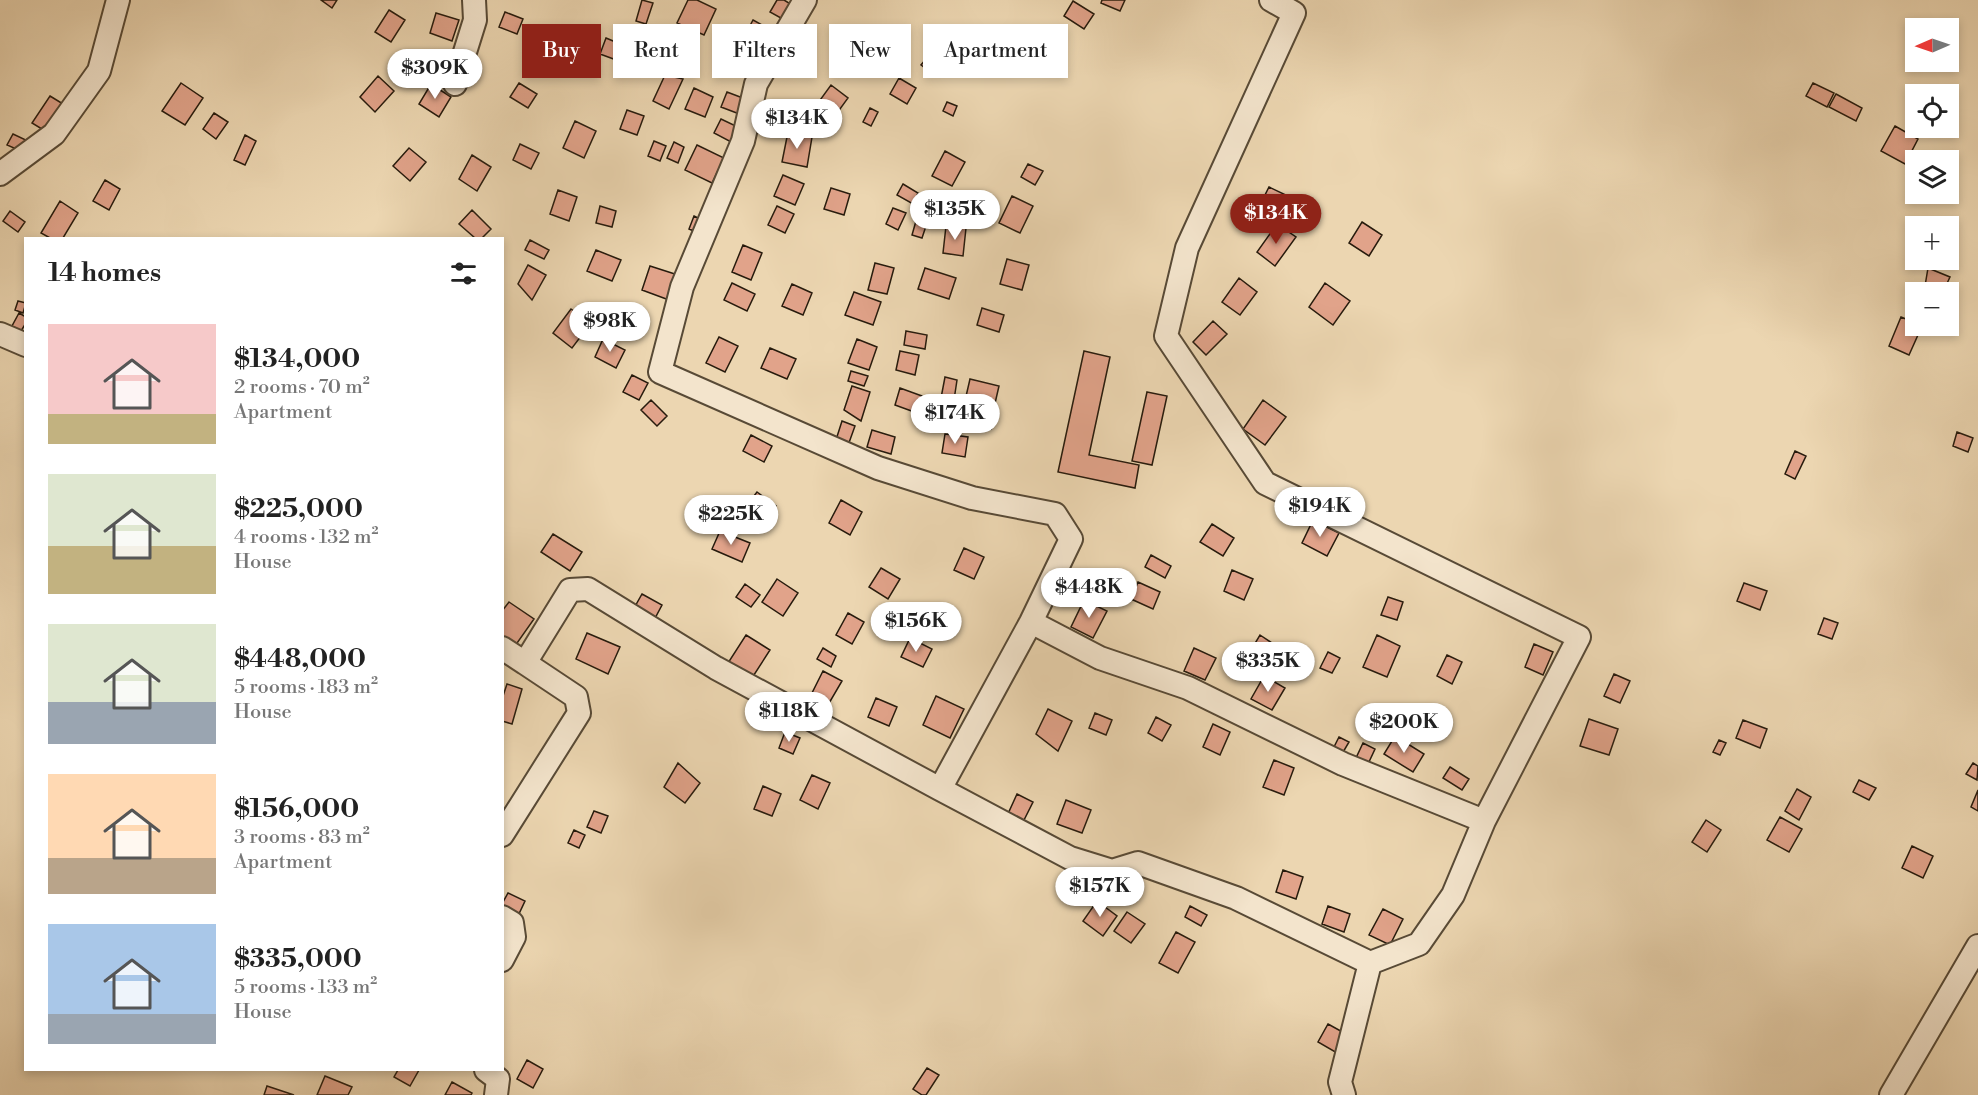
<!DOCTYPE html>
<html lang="en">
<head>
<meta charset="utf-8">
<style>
	body { margin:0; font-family:"Libre Bodoni",serif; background:#f2f2f2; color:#222; height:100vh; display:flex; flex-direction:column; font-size:22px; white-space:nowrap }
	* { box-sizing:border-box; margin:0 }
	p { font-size:20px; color:#767676 }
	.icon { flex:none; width:33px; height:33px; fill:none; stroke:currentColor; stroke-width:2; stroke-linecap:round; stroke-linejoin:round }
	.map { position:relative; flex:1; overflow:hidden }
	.panel { position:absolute; left:24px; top:237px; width:480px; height:834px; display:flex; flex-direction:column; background:#fff; border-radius:0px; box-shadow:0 3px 9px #0003 }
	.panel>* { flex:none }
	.hud { position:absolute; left:522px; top:24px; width:570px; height:54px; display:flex; gap:12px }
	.needle { width:39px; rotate:268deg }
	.controls { position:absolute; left:1905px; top:18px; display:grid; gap:12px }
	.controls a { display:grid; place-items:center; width:54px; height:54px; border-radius:0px; background:#fff; box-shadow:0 3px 9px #0003; font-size:30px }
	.price { position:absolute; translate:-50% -51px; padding:0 14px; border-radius:21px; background:#fff; color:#222; font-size:20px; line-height:39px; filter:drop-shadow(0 2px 3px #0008) }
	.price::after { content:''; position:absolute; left:50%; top:36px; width:18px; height:14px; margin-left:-9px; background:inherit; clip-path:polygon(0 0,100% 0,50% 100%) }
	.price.selected { background:#8f2418; color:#fff }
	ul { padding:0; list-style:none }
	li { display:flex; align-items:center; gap:18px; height:150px; padding:0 24px }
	li span { display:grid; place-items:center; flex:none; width:168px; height:120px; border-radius:0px; color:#555 }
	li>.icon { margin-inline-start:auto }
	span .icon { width:72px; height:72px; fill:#fffc; stroke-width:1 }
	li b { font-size:26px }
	h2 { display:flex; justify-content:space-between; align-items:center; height:72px; padding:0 24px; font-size:26px }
	.pill { padding:0 21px; border-radius:0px; background:#fff; box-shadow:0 3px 9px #0003; font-size:21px; line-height:54px }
	.pill.selected { background:#8f2418; color:#fff }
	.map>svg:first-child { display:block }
</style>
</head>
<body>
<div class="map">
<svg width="1978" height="1095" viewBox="0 0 1978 1095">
	<rect width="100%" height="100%" fill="#ecd6b1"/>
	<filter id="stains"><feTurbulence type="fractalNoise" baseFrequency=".00333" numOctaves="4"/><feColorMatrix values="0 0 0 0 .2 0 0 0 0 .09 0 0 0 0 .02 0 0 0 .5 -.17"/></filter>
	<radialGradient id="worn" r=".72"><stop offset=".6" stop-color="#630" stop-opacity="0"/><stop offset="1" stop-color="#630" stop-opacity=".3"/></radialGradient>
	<path fill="#e1a38a" stroke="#271b0d" stroke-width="1.5" d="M321,0h16l-5,8z
		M642,0l11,3 -7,21 -10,-3z
		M688,0h9l19,9 -12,26 -27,-12z
		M777,0h7l13,8 -9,14 -18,-10z
		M1102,0h23l-5,11 -19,-8z
		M1073,1l21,13 -10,15 -20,-13z
		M389,10l16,10 -14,22 -16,-10z
		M505,12l18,7 -6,15 -18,-7z
		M436,13l23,7 -7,21 -22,-8z
		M753,20l22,12 -10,19 -22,-12z
		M551,37l20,8 -9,22 -19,-8z
		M606,38l19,8 -6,15 -19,-7z
		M738,50l23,12 -9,18 -23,-12z
		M932,52l12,10 -11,12 -12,-9z
		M665,75l18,4 -14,30 -16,-8z
		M378,76l16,15 -19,21 -15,-15z
		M899,78l17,10 -9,16 -17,-10z
		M181,83l22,15 -18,27 -23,-14z
		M519,83l18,11 -9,14 -18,-11z
		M1813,83l21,10 -7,14 -21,-11z
		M431,84l20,13 -12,20 -20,-13z
		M831,85l17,13 -16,22 -17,-13z
		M694,88l19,9 -8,20 -20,-8z
		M727,92l21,8 -6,15 -21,-8z
		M1836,94l26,14 -6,13 -27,-14z
		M50,96l18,11 -18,27 -18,-11z
		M947,102l10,4 -4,10 -10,-5z
		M870,108l8,4 -7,14 -8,-4z
		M627,110l17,6 -7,19 -17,-6z
		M214,113l14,9 -12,17 -13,-10z
		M721,119l19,9 -7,15 -19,-10z
		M575,121l21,10 -12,27 -21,-10z
		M1895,126l23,13 -13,25 -24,-13z
		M788,132l24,5 -5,30 -25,-5z
		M13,134l15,7 -5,11 -16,-7z
		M245,135l11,6 -11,24 -11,-5z
		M654,141l12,5 -6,15 -12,-5z
		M674,142l10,5 -6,16 -11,-5z
		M520,144l19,9 -8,16 -18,-9z
		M697,145l27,13 -12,25 -27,-13z
		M409,148l17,14 -16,19 -17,-15z
		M945,151l20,11 -13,24 -20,-10z
		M472,155l19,12 -14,24 -18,-12z
		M1028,164l15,7 -8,14 -14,-8z
		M783,175l21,9 -9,21 -21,-9z
		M105,180l15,9 -11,21 -16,-9z
		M903,184l15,9 -5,11 -16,-9z
		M1269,187l19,9 -7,14 -19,-9z
		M831,188l19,6 -6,21 -20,-6z
		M558,190l19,7 -8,24 -19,-7z
		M1012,196l21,10 -13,27 -21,-10z
		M60,201l18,12 -15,25h-13l-9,-5z
		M600,206l16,5 -4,16 -16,-4z
		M777,206l17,8 -9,19 -17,-8z
		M893,208l13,5 -8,17 -12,-6z
		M472,210l19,19 -9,9h-7l-16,-14z
		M10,211l15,11 -7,10 -15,-11z
		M918,214l11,3 -7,21 -10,-3z
		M694,216l12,6 -5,12 -12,-5z
		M1362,222l20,13 -13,21 -20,-13z
		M1277,224l19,13 -21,29 -18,-14z
		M946,226l20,2 -3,28 -20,-3z
		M530,240l19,10 -5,9 -19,-9z
		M743,245l19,8 -11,27 -19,-8z
		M596,250l25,10 -9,21 -25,-10z
		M1007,259l22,6 -7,25 -22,-6z
		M875,263l19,5 -7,26 -19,-4z
		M528,265l18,10 -14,25 -14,-16z
		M650,266l28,9 -9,25 -27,-10z
		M925,268l31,10 -7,21 -31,-10z
		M1928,268l22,9 -7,15 -18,-6z
		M1239,278l18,14 -17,23 -18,-13z
		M732,283l23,11 -8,17 -23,-11z
		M1325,283l25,18 -17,24 -24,-18z
		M792,284l20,9 -9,22 -21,-9z
		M854,292l27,10 -8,23 -28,-10z
		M18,301l8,2 -3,10 -8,-3z
		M982,308l22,7 -5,17 -22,-7z
		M571,309l20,14 -19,25 -19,-15z
		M19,313l7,4v6l-5,8 -9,-5z
		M1901,317l15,6v3h6l-13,29 -20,-9z
		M1213,321l14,13 -21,21 -13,-13z
		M906,331l21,4 -2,14 -21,-4z
		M719,337l19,9 -13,26 -19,-9z
		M603,339l22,11 -9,18 -21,-11z
		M857,339l20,8 -8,23 -21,-7z
		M770,348l26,11 -9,20 -26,-11z
		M900,351l19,4 -4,20 -19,-5z
		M1084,351l26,6 -21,98 50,10 -4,23 -77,-16z
		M851,371l17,5 -4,10 -16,-5z
		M632,375l16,8 -9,17 -16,-8z
		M945,377l12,3 -3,20 -13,-2z
		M970,379l29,7 -6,26 -29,-7z
		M852,386l18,6 -9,29 -17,-11z
		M900,388l22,8 -5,17 -22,-8z
		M1147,392l20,4 -15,69 -20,-4z
		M651,400l16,16 -10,10 -16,-16z
		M1263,400l23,17 -21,28 -22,-16z
		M939,407l18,4 -2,11 -18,-5z
		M962,409l32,7 -3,13 -32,-7z
		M842,421l13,5 -9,25 -11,-8z
		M872,430l23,7 -4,17 -24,-7z
		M1957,432l16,6 -5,14 -15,-6z
		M945,434l23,3 -3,20 -23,-4z
		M751,435l21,11 -8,16 -21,-11z
		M1795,451l11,5 -11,23 -10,-5z
		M757,492l19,14 -18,25 -20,-14z
		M841,500l21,12 -12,23 -21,-12z
		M1313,520l26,13 -12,23 -25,-13z
		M1212,524l22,14 -11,18 -23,-14z
		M720,531l30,12 -8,19 -30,-13z
		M553,534l29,18 -12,19 -29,-19z
		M964,548l20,9 -10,22 -20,-9z
		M1151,555l20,11 -6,12 -20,-11z
		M881,568l19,11 -12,20 -19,-12z
		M1232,570l21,9 -9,21 -20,-9z
		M777,579l21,14 -15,23 -21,-14z
		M1138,582l22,10 -7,17 -22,-10z
		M1744,583l23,8 -7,19 -23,-9z
		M745,584l15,11 -9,12 -15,-10z
		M642,594l20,11 -9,17 -20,-12z
		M1388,597l15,5 -6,18 -16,-5z
		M1084,600l23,11 -14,27 -22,-11z
		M509,602l25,17 -19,27 -13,-9v-26z
		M848,613l16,9 -12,22 -16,-9z
		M1824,618l14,5 -6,16 -14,-5z
		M587,633l33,14 -12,27 -32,-15z
		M746,635l24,15 -18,28 -24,-15z
		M1260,635l15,10 -10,15 -14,-10z
		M1377,635l23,11 -13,31 -24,-10z
		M910,638l22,11 -9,18 -22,-10z
		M1534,644l19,8 -10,23 -18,-8z
		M823,648l13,8 -5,11 -14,-8z
		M1194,648l22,10 -11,22 -21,-9z
		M1328,652l12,6 -8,15 -12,-5z
		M1447,655l15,7 -10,22 -15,-8z
		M823,671l19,10 -14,24 -17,-10z
		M1614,674l16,7 -10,22 -16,-7z
		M1264,676l21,12 -13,22 -21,-11z
		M507,684l15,5 -10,35 -10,-3v-22z
		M936,696l28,13 -14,29 -27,-13z
		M876,698l21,9 -8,19 -21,-9z
		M1048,709l24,12 -14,30 -22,-17z
		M1095,713l17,7 -6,15 -17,-7z
		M1156,717l15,8 -9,16 -14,-8z
		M1589,719l29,10 -9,26 -29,-9z
		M1743,720l24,9 -7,19 -24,-10z
		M1213,724l17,8 -10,23 -17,-8z
		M785,732l15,6 -7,16 -14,-6z
		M1395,736l29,18 -11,18 -29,-18z
		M1339,737l10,5 -7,12 -9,-5z
		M1719,740l7,3 -6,12 -7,-3z
		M1363,743l12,6 -7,15 -12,-6z
		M1274,760l20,8 -10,27 -21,-8z
		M678,763l22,20 -15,20 -21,-16z
		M1973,763l5,3 -1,14 -11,-6z
		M1450,767l19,12 -7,11 -19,-12z
		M812,775l18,8 -12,26 -18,-9z
		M1859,780l17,8 -7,12 -16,-8z
		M763,786l18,8 -9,22 -18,-7z
		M1797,789l14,8 -12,23 -14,-9z
		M1978,790v21l-7,-4z
		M1017,794l16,8 -11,22 -15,-8z
		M1066,800l25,10 -9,23 -25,-9z
		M594,811l14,5 -7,17 -14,-6z
		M1780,817l22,12 -13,23 -22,-12z
		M1706,820l15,10 -14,22 -15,-10z
		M574,830l11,5 -6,13 -11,-5z
		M1912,846l21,10 -10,22 -21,-10z
		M1283,870l20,7 -7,22 -20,-7z
		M508,893l17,8 -8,17 -15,-6v-8z
		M1097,901l20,15 -14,20 -20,-15z
		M1190,906l17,9 -6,11 -16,-9z
		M1328,906l22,8 -6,18 -22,-8z
		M1383,909l20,10 -13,26 -21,-10z
		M1127,912l18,12 -14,19 -17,-12z
		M1176,932l19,10 -17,31 -19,-10z
		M1328,1024l20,11 -11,18 -19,-11z
		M527,1060l16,9 -10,19 -16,-9z
		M927,1068l12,7 -13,20h-4l-9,-6z
		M398,1070h21l-9,16 -16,-9z
		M325,1076l27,11 -4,8h-31z
		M452,1082l20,11 -1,2h-26z
		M267,1086l27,9h-30z"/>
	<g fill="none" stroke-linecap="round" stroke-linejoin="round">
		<defs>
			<path id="minor" d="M805,0l-49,84 -13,57 -61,146 -22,85 218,96 94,30 83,16 16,25 -40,83 -91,167
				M1271,0l23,13 -107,235 -21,88 99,147 314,154 -95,184 -31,74 -34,49 -49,19 -30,119 4,13
				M455,84l20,-64 -1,-20
				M0,174l54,-40 45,-63 19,-71
				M0,334l26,11
				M1031,622l69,36 88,30 155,76 141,57
				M502,648l23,15 45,-73 18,-1 128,79 224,121 130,69 42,13 26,-8 98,35 134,65
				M502,835l77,-122 -3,-16 -51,-34
				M502,917l10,6 2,14 -12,23
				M486,1070l12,9 -2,16
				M1891,1095l87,-149"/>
		</defs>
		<use href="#minor" stroke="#584a36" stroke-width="26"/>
		<use href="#minor" stroke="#f3e4cc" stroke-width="22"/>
	</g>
	<rect width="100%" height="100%" filter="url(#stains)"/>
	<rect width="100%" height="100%" fill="url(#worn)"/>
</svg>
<div class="controls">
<a><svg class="needle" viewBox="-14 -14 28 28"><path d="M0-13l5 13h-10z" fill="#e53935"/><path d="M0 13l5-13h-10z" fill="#767676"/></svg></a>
<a><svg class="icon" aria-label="locate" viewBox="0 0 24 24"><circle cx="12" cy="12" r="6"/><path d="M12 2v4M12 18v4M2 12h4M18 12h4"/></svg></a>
<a><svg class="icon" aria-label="layers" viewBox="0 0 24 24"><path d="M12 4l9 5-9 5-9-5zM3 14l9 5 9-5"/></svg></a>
<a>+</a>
<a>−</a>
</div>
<b class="price" style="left:435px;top:100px">$309K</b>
<b class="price" style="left:797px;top:150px">$134K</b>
<b class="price" style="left:955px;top:241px">$135K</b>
<b class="price selected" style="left:1276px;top:245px">$134K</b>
<b class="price" style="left:610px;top:353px">$98K</b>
<b class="price" style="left:955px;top:445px">$174K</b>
<b class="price" style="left:1320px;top:538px">$194K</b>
<b class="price" style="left:731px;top:546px">$225K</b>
<b class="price" style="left:1089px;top:619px">$448K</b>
<b class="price" style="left:916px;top:653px">$156K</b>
<b class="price" style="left:1268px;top:693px">$335K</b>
<b class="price" style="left:789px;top:743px">$118K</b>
<b class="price" style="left:1404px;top:754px">$200K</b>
<b class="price" style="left:1100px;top:918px">$157K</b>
<div class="hud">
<a class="pill selected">Buy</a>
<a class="pill">Rent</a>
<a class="pill">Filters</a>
<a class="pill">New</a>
<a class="pill">Apartment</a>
</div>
<section class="panel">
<h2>14 homes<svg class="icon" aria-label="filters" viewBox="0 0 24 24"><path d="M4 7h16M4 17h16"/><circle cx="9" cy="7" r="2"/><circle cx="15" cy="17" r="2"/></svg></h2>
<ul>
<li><span style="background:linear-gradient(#f6c9c9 75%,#c2b280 0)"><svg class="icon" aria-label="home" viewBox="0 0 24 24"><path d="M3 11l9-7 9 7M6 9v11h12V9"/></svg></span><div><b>$134,000</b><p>2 rooms · 70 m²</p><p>Apartment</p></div></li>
<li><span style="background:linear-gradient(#dfe7d0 60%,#c2b280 0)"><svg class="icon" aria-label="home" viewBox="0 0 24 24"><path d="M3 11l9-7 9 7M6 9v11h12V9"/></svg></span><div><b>$225,000</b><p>4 rooms · 132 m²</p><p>House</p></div></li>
<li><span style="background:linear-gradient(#dfe7d0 65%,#9aa5b1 0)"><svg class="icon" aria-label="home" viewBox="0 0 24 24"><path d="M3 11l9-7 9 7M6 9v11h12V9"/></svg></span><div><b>$448,000</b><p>5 rooms · 183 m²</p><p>House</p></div></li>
<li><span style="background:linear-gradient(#ffd9b3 70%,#b9a48a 0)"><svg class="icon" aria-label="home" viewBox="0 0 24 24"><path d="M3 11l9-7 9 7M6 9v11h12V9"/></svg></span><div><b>$156,000</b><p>3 rooms · 83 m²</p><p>Apartment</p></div></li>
<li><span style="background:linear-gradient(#a9c7e8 75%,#9aa5b1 0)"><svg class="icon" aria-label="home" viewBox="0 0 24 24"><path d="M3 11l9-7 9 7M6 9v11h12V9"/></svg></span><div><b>$335,000</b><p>5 rooms · 133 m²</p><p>House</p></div></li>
</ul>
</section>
</div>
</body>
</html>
